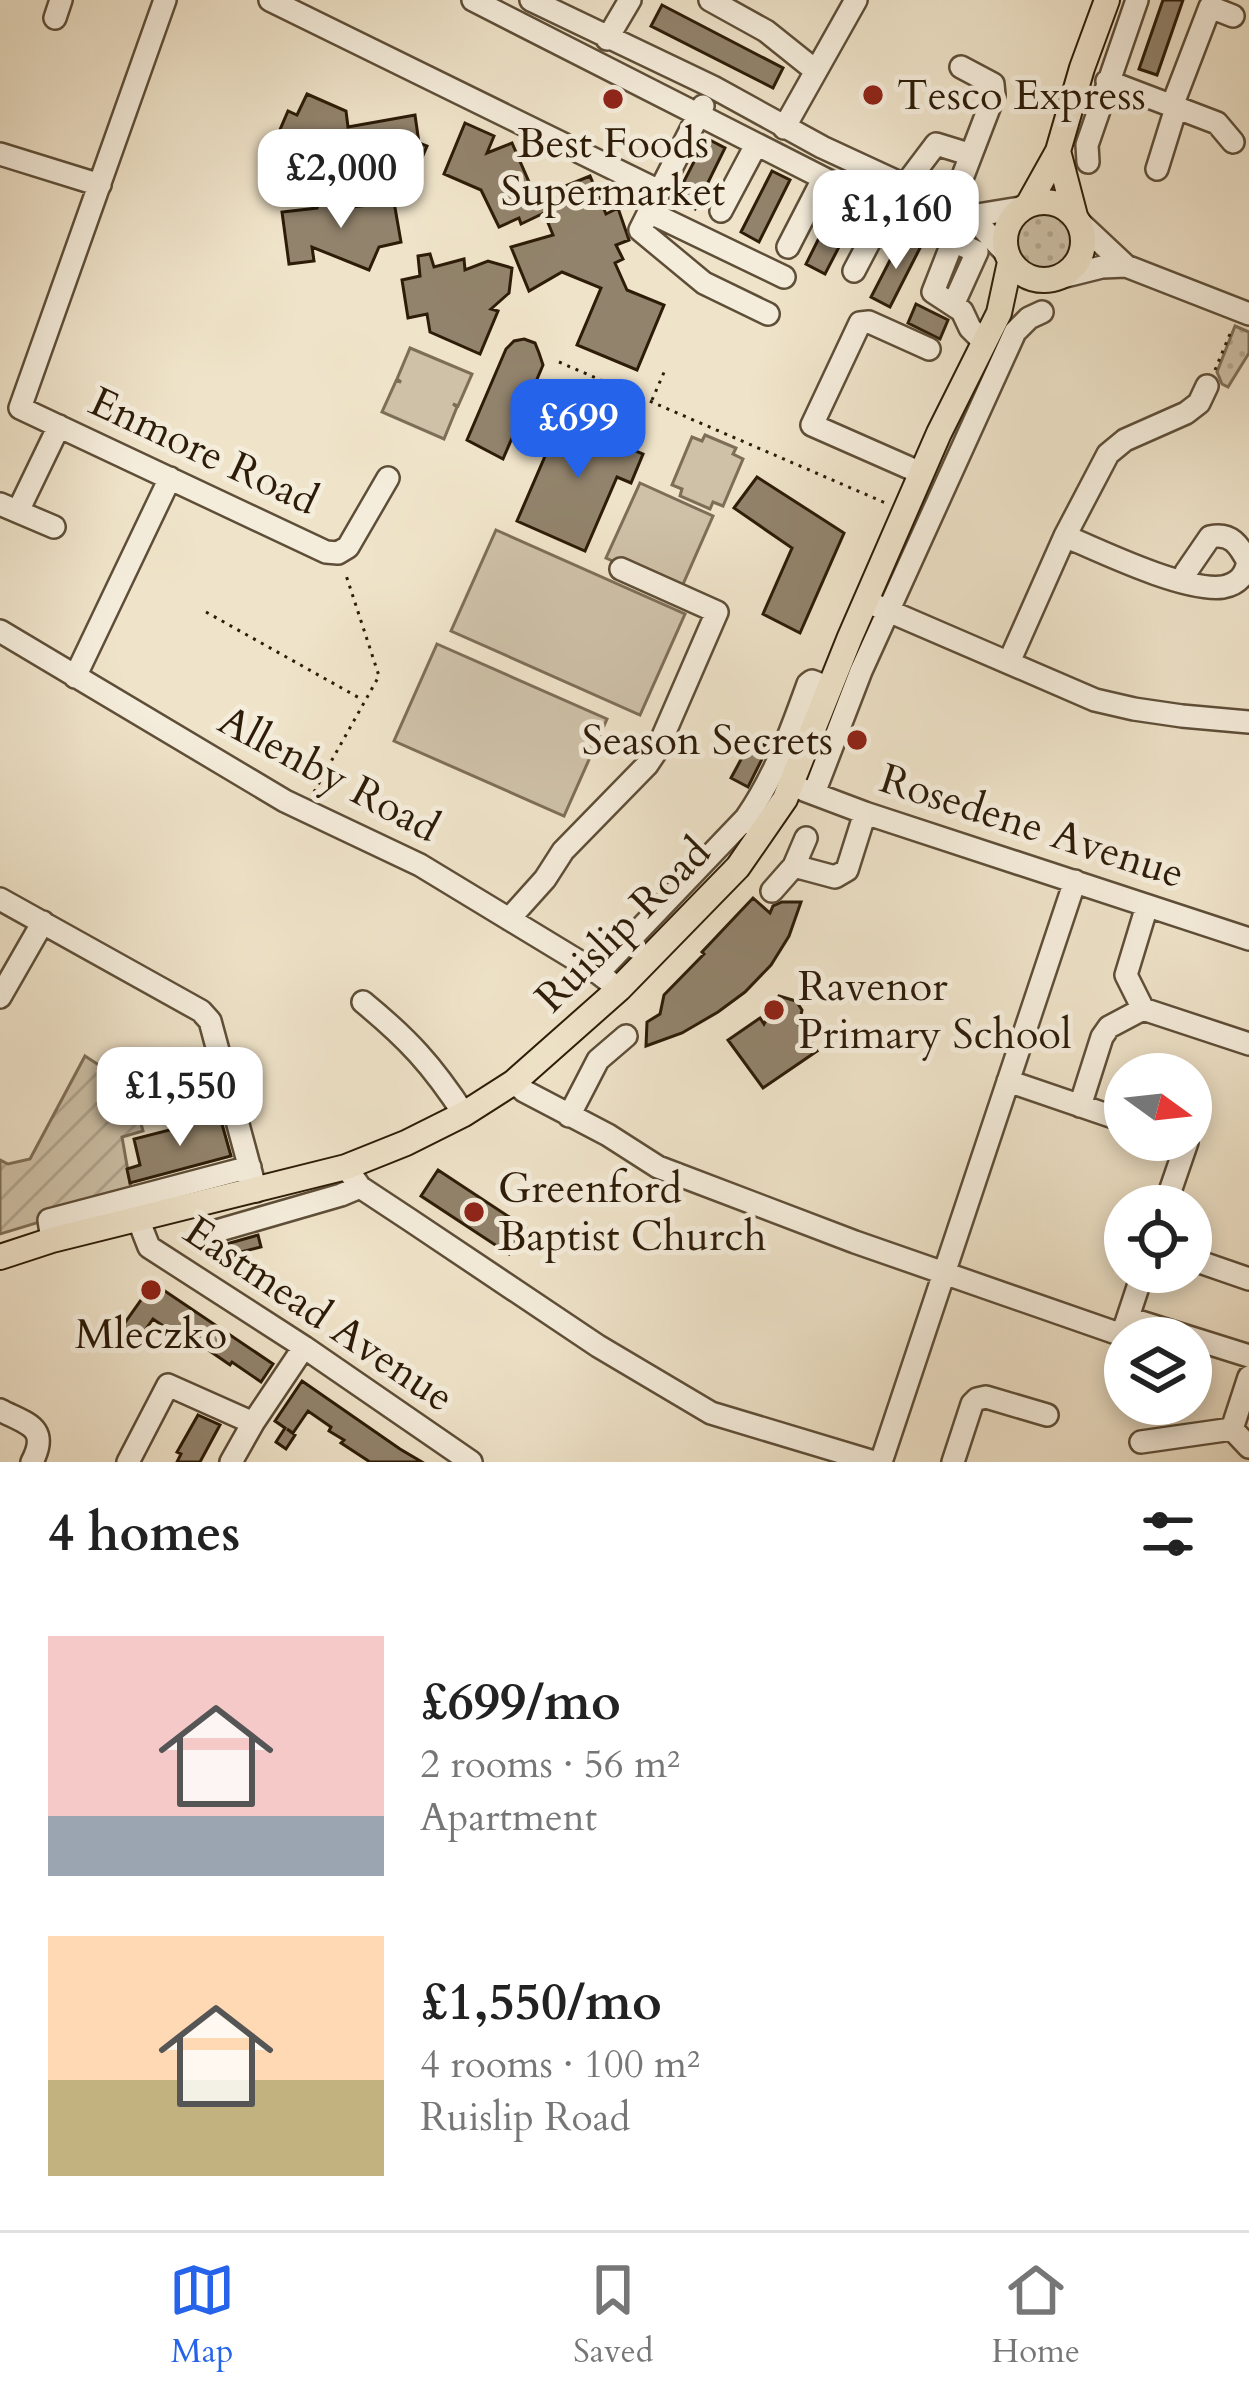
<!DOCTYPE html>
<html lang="en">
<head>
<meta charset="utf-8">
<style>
	body { margin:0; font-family:Cardo,serif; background:#f2f2f2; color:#222; height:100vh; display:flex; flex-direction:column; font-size:45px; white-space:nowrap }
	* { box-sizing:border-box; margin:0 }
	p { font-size:39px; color:#767676 }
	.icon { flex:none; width:66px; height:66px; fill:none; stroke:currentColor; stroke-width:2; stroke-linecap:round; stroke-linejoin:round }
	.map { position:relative; height:1462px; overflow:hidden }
	.details { display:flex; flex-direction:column; background:#fff; flex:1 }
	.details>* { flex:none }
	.needle { width:78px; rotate:105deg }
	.buttons { position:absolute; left:1104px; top:1053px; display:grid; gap:24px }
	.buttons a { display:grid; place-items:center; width:108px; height:108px; border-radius:50%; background:#fff; box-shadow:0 6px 18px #0003; font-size:60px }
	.price { position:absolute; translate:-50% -102px; padding:0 27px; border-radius:24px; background:#fff; color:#222; font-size:39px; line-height:78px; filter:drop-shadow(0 3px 6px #0008) }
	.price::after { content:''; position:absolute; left:50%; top:72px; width:36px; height:27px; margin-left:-18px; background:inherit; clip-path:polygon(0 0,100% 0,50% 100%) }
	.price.active { background:#2563eb; color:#fff }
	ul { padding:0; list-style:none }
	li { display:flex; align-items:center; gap:36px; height:300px; padding:0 48px }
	li span { display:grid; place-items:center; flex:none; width:336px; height:240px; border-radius:0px; color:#555 }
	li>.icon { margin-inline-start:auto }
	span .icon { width:144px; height:144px; fill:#fffc; stroke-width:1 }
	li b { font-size:51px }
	h2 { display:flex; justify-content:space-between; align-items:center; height:144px; padding:0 48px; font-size:51px }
	.menu { display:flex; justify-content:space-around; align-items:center; height:168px; border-top:3px solid #e0e0e0; background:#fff; font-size:33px; color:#767676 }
	.menu a { display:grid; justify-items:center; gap:6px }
	.menu .active { color:#2563eb }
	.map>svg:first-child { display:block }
</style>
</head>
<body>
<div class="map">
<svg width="1249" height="1462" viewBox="0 0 1249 1462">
	<defs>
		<pattern id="grass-dots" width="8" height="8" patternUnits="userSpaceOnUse" patternTransform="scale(3)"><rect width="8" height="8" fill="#cec1a8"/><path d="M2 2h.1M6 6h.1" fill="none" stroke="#b1a58f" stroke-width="1.8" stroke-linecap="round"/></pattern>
		<pattern id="garden-furrows" width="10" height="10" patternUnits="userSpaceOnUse" patternTransform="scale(3)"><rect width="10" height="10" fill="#cec1a8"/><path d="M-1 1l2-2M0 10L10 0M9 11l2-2" fill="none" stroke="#b1a58f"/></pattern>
	</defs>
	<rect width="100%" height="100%" fill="#efe3c9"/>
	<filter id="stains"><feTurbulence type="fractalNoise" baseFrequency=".00167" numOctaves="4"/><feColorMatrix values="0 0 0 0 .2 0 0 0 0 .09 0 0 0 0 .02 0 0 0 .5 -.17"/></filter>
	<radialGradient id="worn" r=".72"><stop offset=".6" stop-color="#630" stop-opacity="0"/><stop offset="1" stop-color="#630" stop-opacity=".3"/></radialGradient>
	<path fill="url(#grass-dots)" stroke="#7e6e58" stroke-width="3" d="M1013 242a32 32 0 1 1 64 0a32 32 0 1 1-64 0Z
		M1235,326l14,6v21l-21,34 -6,-3 -5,-12z"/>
	<path fill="url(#garden-furrows)" stroke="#7e6e58" stroke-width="3" d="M85,1056l46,30 12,45 -21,6 10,57 -132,40v-74l8,4 22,-5z"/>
	<path fill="#cec1a8" stroke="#7e6e58" stroke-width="3" d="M410,348l62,26 -14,32 -5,-2 4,3 -13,32 -62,-27 14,-31 5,1 -4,-3z
		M705,435l31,13 -3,6 10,5 -20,47 -10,-4 -3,7 -30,-13 2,-7 -10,-4 20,-48 10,4z
		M640,483l73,33 -33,75 -74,-33z
		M496,530l189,84 -45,101 -189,-84z
		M437,644l170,75 -43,97 -170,-75z"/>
	<path fill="#92836c" stroke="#2d1c08" stroke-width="3" d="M1163,0h20l-26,75 -18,-6z
		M662,5l121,63 -10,20 -122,-62z
		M307,94l39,17 2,16 67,-12 4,28 8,3 -9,21 -9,-3 -9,20 -41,-18 -37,8 -2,-24 -41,-18 9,-21 9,4z
		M465,123l29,13 -7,17 25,-10 24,55 54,-22 16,38 12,-6 11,32 -13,5 7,14 -8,4 12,27 37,15 -27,65 -60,-25 24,-57 -39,-16 -33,19 -18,-44 42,-12 -9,-22 -23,11 -2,-6 -20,9 -18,-37 -37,-16z
		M706,138l19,10 -30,61 -20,-10z
		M772,171l18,9 -31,62 -18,-10z
		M323,195l29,12 42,-5 7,40 -22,5 -10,23 -57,-23 2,14 -25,3 -7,-52 35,-4z
		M836,204l20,10 -31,60 -19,-10z
		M902,237l19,9 -31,61 -19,-10z
		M430,254l4,13 30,-8 1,11 23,-9 24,7 -3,25 -18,16 7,2 -18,43 -50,-22 -3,-18 -19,4 -6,-38 18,-4 -2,-20z
		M916,304l32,16 -8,19 -32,-16z
		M524,339l11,4 4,10 4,12 -8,19 11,5 -7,10 -9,-3 -27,63 -36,-19 39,-91 8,-8z
		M562,417l46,20 5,-11 23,10 -5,13 12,5 -12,29 -14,-6 -32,74 -68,-30z
		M757,477l87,56 -44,100 -37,-19 29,-66 -58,-40z
		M752,739l16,8 -20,40 -17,-9z
		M753,898l17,15 3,-7 9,-4h19l-12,34 -18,29 -26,27 -27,20 -36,21 -36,13 1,-24 13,-8 4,-19 40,-41 -2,-2z
		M779,996l17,5 6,9 -3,15 18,26 -54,37 -35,-48 32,-22 4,6z
		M220,1117l11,39 -101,27 -3,-14 13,-4 -6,-26z
		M438,1170l88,58 -17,26 -88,-58z
		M258,1235l3,12 -45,11 -11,-5 -2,-10 13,4z
		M153,1283l120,81 -12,18 -29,-20 -2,3 -23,-16 2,-3 -18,-12 -11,16 -11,-7 6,-9 -22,-15 -19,27 -17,-12z
		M302,1381l98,68 22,13h-52l-29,-19 3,-3 -15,-9 2,-4 -23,-16 -15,22 -6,-4 8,6 -9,14 -10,-7 9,-14 -10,-7z
		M198,1415l22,10 -20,37h-23l4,-8 -4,-2z"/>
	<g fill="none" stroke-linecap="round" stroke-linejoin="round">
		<defs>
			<path id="minor" d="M165,0l-145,408 306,144 12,1 10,-6 40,-69
				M270,0l389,191
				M473,0l413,210 91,42 -24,53
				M531,0l182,87 109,60 149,69 35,37
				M710,0l56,31 50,40
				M55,18l6,-18
				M607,39l23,-39
				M1107,81l110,42 16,19
				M703,106l-54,106 135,65
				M1172,106l38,-99 23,9
				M784,128l72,-128
				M0,154l100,31
				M1088,162l-1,-17 50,-145
				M1157,169l19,-61
				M905,185l31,-41 26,8
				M951,207l43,-112 -1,-11 -32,-17
				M721,211l35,-66
				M649,212l-9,18 64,53 64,31
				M971,216l50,-8
				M1079,222l47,44
				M953,241l-20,51 29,19 8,17 14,14
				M788,247l35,-68
				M854,271l32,-61
				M1062,277l40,-10 24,-1 123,48
				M921,473l-109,-48 48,-102 9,-1 60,27
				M0,504l54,23
				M18,511l41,-85
				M1065,536c37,16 120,56 158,51 15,-3 22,-11 25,-25 -9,-17 -17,-30 -38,-25l-24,35 -3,9
				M877,606l218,94 39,9 48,7 67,6
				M0,631l285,170 135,64 178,108 21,16
				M1009,662l56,-126 43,-82 17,-14 61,-27 13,-10 8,-17
				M75,677l95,-199
				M804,790l61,23 384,126
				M814,793l47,-122 154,-339 14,-14 13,-6
				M754,825l-8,-7c29,-42 45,-87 62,-134l4,-3 18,7
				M794,866l12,-28
				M772,891l22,-25 41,11 12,-7 18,-57
				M0,899l201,112 9,10 46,170
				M509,919l36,-40 18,-28 84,-86 10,-15 60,-138 -96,-43
				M598,973l148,-155
				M0,997l43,-75
				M363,1002c45,37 69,63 101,112
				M1143,1009l-17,-34 21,-69
				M1008,1081l117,40
				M514,1082l10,9 84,44 50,32 197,75 267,93 21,-63
				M1080,1106l22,-69 7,-10 34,-18 106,35
				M569,1116l29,-56 28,-24
				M346,1167l14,20 50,33 188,126 113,67 163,49
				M1165,1206l22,-64 -5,-2
				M138,1219l11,28 155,100 167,115
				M213,1232l128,-37 19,-8
				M52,1240l-3,-20 201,-53
				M1191,1259l58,20
				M1128,1318l121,38
				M0,1410c27,14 50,17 32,52
				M1232,1429l17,-52
				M1141,1442l91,-13 17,18
				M128,1462l40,-77 85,38
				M231,1462l22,-39 51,-76
				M881,1462l194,-581
				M953,1462l19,-58 5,-5 9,-2 61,18"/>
			<path id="major" d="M1058,151l17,65
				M1005 241a39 39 0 1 1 78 0a39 39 0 1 1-78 0Z
				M1029,203l29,-52 24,-83 25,-68
				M0,1257l52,-17 294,-73 60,-24 58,-29 50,-32 105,-93 119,-122 47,-68 65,-162 89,-204 60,-120 11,-51"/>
		</defs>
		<use href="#minor" stroke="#5e4e38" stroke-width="26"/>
		<use href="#major" stroke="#2d1c08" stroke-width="28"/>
		<path stroke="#2d1c08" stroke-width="3" stroke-dasharray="3 6" stroke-linecap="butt" d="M559,362l329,142
			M1215,370l17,-41
			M652,400l13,-30
			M206,612l157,88
			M314,792l65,-116 -34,-104"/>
		<use href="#minor" stroke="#f5eddc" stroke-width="21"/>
		<use href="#major" stroke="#efe3c9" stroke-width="24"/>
	</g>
	<g fill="#8f2418" stroke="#f5eddc" stroke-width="4.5">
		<circle cx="873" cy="95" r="12"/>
		<circle cx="613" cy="99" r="12"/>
		<circle cx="857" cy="740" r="12"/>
		<circle cx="774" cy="1010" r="12"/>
		<circle cx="474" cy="1212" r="12"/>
		<circle cx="151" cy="1290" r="12"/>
	</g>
	<g text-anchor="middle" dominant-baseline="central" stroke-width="10" stroke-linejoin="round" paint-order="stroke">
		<g font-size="42" fill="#2d1c08" stroke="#f5eddc" text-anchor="start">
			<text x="897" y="95">Tesco Express</text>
			<text x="613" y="143" text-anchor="middle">Best Foods<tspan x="613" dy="48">Supermarket</tspan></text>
			<text x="833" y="740" text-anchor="end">Season Secrets</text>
			<text x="798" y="986">Ravenor<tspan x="798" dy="48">Primary School</tspan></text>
			<text x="498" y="1188">Greenford<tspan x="498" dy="48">Baptist Church</tspan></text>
			<text x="151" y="1334" text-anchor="middle">Mleczko</text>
		</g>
		<g font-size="42" fill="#2d1c08" stroke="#f5eddc">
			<text transform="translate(204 451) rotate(25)">Enmore Road</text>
			<text transform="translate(329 774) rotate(28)">Allenby Road</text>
			<text transform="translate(1032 826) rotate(18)">Rosedene Avenue</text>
			<text transform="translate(623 925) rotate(-45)">Ruislip Road</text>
			<text transform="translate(319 1314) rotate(34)">Eastmead Avenue</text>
		</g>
	</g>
	<rect width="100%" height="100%" filter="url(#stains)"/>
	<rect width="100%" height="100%" fill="url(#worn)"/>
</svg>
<div class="buttons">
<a><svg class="needle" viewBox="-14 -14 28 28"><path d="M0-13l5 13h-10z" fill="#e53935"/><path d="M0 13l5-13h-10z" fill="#767676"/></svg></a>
<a><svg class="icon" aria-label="locate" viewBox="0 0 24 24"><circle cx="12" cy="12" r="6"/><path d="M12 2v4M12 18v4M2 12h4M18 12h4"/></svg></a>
<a><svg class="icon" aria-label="layers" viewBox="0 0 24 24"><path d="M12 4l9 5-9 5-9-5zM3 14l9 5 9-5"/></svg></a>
</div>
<b class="price" style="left:341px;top:231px">£2,000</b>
<b class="price" style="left:896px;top:272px">£1,160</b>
<b class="price active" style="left:578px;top:481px">£699</b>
<b class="price" style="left:180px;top:1149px">£1,550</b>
</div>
<section class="details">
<h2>4 homes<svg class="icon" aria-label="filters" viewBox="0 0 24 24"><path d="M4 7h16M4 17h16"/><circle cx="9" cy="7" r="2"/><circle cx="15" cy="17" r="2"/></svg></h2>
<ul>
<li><span style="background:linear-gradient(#f6c9c9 75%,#9aa5b1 0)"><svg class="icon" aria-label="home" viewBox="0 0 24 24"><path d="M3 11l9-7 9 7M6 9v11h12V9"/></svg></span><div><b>£699/mo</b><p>2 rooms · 56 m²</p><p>Apartment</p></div></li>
<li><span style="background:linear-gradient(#ffd9b3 60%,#c2b280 0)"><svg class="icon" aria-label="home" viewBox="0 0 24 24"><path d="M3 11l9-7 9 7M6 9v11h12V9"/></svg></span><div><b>£1,550/mo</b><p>4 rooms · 100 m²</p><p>Ruislip Road</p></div></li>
</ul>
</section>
<nav class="menu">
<a class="active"><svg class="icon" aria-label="map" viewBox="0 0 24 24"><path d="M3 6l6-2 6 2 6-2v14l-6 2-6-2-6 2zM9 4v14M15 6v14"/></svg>Map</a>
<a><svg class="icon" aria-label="saved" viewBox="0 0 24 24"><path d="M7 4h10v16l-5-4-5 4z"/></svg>Saved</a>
<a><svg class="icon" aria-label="home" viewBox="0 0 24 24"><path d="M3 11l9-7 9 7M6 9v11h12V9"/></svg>Home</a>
</nav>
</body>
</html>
